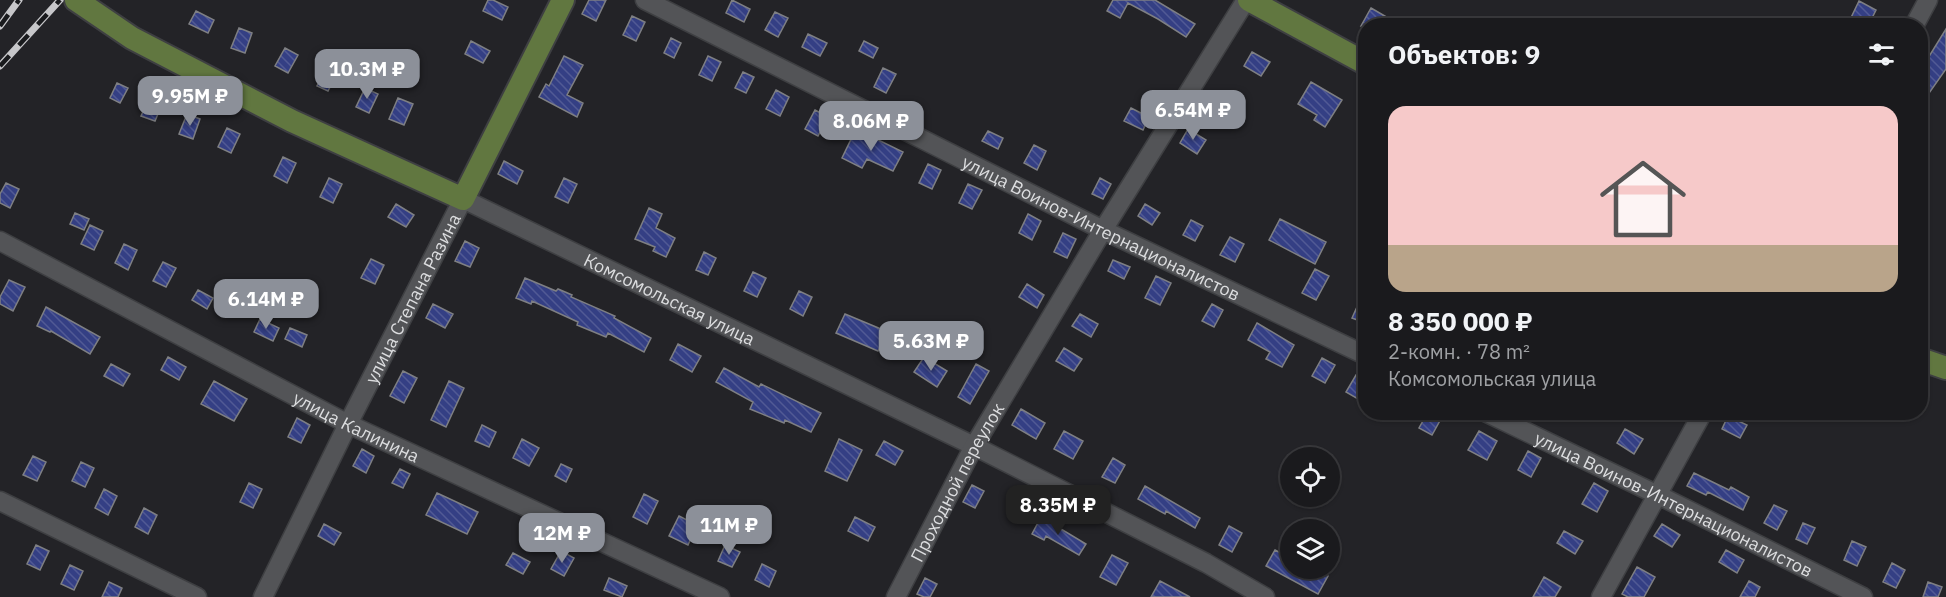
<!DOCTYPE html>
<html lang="ru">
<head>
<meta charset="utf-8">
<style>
	body { margin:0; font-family:"IBM Plex Sans",sans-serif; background:#232326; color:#f1f3f6; height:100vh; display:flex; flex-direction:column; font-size:22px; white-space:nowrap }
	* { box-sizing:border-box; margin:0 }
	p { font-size:20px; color:#9fa1a4 }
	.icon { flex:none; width:33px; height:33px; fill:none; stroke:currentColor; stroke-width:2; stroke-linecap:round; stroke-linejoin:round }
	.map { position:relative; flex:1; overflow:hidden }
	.panel { position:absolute; left:1358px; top:18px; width:570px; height:402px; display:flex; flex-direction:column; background:#1a1a1d; border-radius:24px; box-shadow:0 2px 4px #0004,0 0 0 2px #38383b }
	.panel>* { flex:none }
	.tools { position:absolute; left:1280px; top:447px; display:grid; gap:12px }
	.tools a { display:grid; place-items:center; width:60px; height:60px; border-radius:50%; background:#1a1a1d; box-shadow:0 2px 4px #0004,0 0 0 2px #38383b; font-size:30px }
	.price { position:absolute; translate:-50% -51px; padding:0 14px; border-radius:12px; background:#8c9099; color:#fff; font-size:20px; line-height:39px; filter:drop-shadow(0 2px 3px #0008) }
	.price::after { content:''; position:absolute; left:50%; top:36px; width:18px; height:14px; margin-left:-9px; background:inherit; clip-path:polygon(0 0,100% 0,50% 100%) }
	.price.current { background:#222; color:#fff }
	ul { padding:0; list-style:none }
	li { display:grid; align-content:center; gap:12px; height:318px; padding:0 30px }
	li span { display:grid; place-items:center; height:186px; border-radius:18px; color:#555 }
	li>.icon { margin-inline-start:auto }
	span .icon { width:108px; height:108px; fill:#fffc; stroke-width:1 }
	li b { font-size:26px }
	h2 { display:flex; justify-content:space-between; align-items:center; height:72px; padding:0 30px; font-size:26px }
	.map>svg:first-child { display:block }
</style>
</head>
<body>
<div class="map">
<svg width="1946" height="597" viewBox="0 0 1946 597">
	<defs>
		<pattern id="building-back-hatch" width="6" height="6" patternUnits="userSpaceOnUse" patternTransform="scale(1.5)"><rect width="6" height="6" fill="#343f84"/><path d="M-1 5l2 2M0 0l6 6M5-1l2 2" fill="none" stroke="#515a95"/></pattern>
	</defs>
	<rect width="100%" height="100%" fill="#232327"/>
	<path fill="url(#building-back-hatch)" stroke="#7e7f83" stroke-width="1.5" d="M488,0h5l15,7 -6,13 -19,-9z
		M589,0h17l-10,21 -14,-7z
		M732,0l18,9 -6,13 -18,-9z
		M1113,0h42l40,24 -9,13 -28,-18 -30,-16 -8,15 -13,-7z
		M1859,1l17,9 -8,16h-21z
		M1371,8l31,18h-41z
		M196,11l18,9 -6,13 -19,-9z
		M775,12l13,6 -10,19 -13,-7z
		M632,16l13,6 -9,19 -13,-6z
		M239,28l13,5 -7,20 -14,-5z
		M1946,29v40l-26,37v-35z
		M808,34l19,9 -7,13 -18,-9z
		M671,38l10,5 -7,15 -10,-5z
		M471,41l19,10 -7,12 -18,-9z
		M864,41l14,7 -5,10 -14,-7z
		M285,48l13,7 -10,18 -13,-7z
		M1252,52l18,10 -9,14 -17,-10z
		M564,56l19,9 -16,30 16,8 -6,14 -38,-20 7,-13 3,2z
		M708,56l13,6 -9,19 -13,-6z
		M883,68l13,6 -10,19 -12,-6z
		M325,70l11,5 -8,16 -11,-5z
		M743,72l11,5 -8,16 -11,-5z
		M1311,82l31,18 -17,27 -11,-7 3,-5 -19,-11z
		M117,83l11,5 -8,15 -10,-5z
		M365,88l13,6 -9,19 -13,-6z
		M776,90l13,7 -9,19 -14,-7z
		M150,96l13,6 -8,19 -14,-5z
		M398,98l15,6 -9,21 -15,-6z
		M1131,108l18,9 -6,13 -19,-9z
		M815,110l13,7 -10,19 -13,-7z
		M187,114l13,5 -7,20 -14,-5z
		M227,128l13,6 -9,19 -13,-6z
		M856,129l47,23 -10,19 -26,-12 -5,9 -20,-10z
		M1188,129l18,11 -9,14 -17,-11z
		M988,131l15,7 -5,11 -16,-8z
		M1034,145l12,6 -9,19 -13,-7z
		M283,157l13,6 -9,20 -13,-7z
		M504,161l19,10 -6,13 -19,-10z
		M928,164l13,6 -9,19 -13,-6z
		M329,178l13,6 -9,19 -13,-6z
		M564,178l13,6 -9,19 -13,-6z
		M1100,178l11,6 -8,15 -11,-5z
		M6,183l13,6 -9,19 -10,-5v-9z
		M968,184l14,6 -10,19 -13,-6z
		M396,204l18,11 -8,12 -18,-10z
		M1145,204l15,9 -8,12 -14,-9z
		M649,208l13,6 -6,14 19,10 -9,19 -13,-6 2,-4 -20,-8z
		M75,213l14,6 -5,11 -14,-6z
		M1028,214l13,7 -9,19 -13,-7z
		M1280,219l46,23 -11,22 -46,-24z
		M1191,220l12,6 -8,15 -12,-6z
		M90,225l13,6 -9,19 -13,-6z
		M1063,233l13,6 -9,19 -13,-6z
		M1230,237l14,7 -9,18 -15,-7z
		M465,241l14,7 -9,19 -15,-6z
		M124,244l13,6 -9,20 -13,-7z
		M704,252l12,6 -8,17 -12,-5z
		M371,259l13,6 -9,19 -14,-6z
		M1113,260l17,7 -6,12 -16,-8z
		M163,262l13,6 -10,19 -13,-6z
		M1315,269l14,7 -13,24 -14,-7z
		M753,272l13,6 -9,19 -13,-6z
		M1156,276l15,7 -11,22 -15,-7z
		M525,278l31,13 2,-2 14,6 -1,2 44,19 -1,2 37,20 -7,14 -36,-19 -2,4 -29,-12 1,-3 -46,-21 -1,3 -15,-6z
		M9,280l16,7 -12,24 -13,-7v-7z
		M1027,284l17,11 -7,13 -18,-11z
		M1365,289v34l-13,-5z
		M198,290l15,8 -6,11 -15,-9z
		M799,291l13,6 -9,19 -13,-7z
		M433,304l20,10 -8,14 -19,-10z
		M1212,304l11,6 -9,17 -12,-6z
		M46,307l54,30 -10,17 -39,-23 -1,1 -13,-6z
		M845,314l43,18 -10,19 -42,-18z
		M1080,314l18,10 -7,13 -19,-11z
		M260,319l19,9 -6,13 -19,-9z
		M1257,323l37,22 -12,22 -16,-8 4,-7 -22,-12z
		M290,328l17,7 -5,12 -17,-8z
		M678,344l23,12 -9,16 -22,-12z
		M1064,348l18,11 -8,12 -18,-10z
		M168,357l18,10 -7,13 -18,-10z
		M924,357l23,14 -10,16 -23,-15z
		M1322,358l13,7 -10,18 -13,-7z
		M111,364l19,10 -7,12 -19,-10z
		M976,364l13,7 -19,33 -12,-7z
		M724,368l35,19 2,-3 60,29 -10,19 -26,-12 -1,3 -34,-14 3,-7 -37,-20z
		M403,371l14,7 -13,25 -14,-7z
		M1356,375l9,5v23l-19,-11z
		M214,381l33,18 -13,22 -33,-17z
		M449,381l15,7 -18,39 -15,-7z
		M1021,409l24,14 -9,16 -24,-14z
		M1428,412h6l8,5 -10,18 -13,-7z
		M1728,416l19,9 -7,13 -18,-9z
		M297,418l13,7 -9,18 -13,-6z
		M482,425l14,7 -7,15 -14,-6z
		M1625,429l18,10 -9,15 -17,-11z
		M1064,431l19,10 -10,18 -19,-10z
		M1479,431l18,10 -10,19 -19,-10z
		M522,439l17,9 -10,18 -16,-8z
		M839,439l23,11 -15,31 -22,-10z
		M884,441l19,10 -8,14 -19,-10z
		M362,449l12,7 -8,17 -13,-7z
		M1528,451l13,7 -10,19 -13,-7z
		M33,456l13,6 -9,19 -14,-6z
		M1113,458l12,7 -10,18 -13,-6z
		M81,462l13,6 -9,19 -13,-6z
		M561,464l11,5 -6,13 -11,-6z
		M400,469l10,5 -7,14 -11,-5z
		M1694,473l35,17 2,-3 18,10 -6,13 -35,-18 -2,3 -19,-9z
		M249,483l13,6 -9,19 -13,-6z
		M1594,483l14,8 -11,21 -15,-8z
		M972,485l12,6 -9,17 -12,-6z
		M1145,486l55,32 -5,10 -29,-17 -1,3 -27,-15z
		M104,489l13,7 -9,19 -13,-7z
		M437,493l41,19 -11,22 -41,-19z
		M644,494l14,7 -11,23 -14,-7z
		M1774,505l13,6 -10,19 -13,-7z
		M144,508l13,7 -9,19 -13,-7z
		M679,516l18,9 -9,20 -19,-9z
		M855,517l20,10 -7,14 -20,-10z
		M1041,517l45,27 -7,11 -33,-19 -2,4 -12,-6z
		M1803,523l12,5 -8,16 -11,-5z
		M324,524l17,9 -7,12 -16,-9z
		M1662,524l18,11 -8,12 -18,-11z
		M1229,526l13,7 -10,19 -13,-7z
		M1564,531l19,10 -8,13 -18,-11z
		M1852,541l14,6 -9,19 -13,-6z
		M36,545l13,6 -9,19 -13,-6z
		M725,545l15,7 -8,15 -14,-6z
		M1275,550l15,8v10h25l13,8 -10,18 -52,-28z
		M1726,550l18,10 -7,13 -18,-11z
		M561,551l13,7 -10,18 -13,-7z
		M513,553l17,9 -7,12 -17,-9z
		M1112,555l16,8 -12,22 -16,-8z
		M1892,563l13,7 -9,18 -13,-6z
		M762,564l14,7 -7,16 -14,-7z
		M70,565l13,6 -9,19 -13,-6z
		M1637,567l18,10 -11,20h-16l-6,-3z
		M1544,577l17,10 -6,10h-22z
		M609,578l18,8 -5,11 -18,-7z
		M925,578l12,6 -7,13h-6l-7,-3z
		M1160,581l30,16h-39z
		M1749,581l11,6 -5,10h-15z
		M109,582l13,6 -4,9h-16z
		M1928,582l14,5 -4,10h-15z"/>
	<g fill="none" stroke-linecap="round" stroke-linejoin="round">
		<defs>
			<g id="minor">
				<path id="s1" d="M645,0l458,230 262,125"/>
				<path d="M1914,26l14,-26"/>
				<path id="s2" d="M0,241l348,183 372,173"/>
				<path id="s3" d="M1485,412l173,83 205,102"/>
				<path d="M0,501l197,96"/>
				<path id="s4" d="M263,597l85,-173 115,-225 511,247 232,117 59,34"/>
				<path id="s5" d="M896,597l78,-151 129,-216 143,-230"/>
				<path d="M1601,597l102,-185"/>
			</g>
			<path id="major" d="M76,0l56,38 160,83 171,78 100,-199
				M1249,0l116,63
				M1920,359l26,9"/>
		</defs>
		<use href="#minor" stroke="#3e3f42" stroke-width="21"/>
		<use href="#major" stroke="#3e3f42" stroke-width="26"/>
		<use href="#minor" stroke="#535457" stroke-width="18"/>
		<use href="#major" stroke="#617740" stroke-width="22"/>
		<defs>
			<path id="rail" d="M0,26l19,-26
				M0,66l60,-66"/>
		</defs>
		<use href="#rail" stroke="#c7c7ca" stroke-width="7"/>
		<use href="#rail" stroke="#191a1d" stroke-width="4.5" stroke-dasharray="14" stroke-linecap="butt"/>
	</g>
	<g text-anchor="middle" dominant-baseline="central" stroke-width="4.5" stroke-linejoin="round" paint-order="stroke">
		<g font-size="18" fill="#dcdddf" stroke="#191a1d">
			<text stroke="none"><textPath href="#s1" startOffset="510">улица Воинов-Интернационалистов</textPath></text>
			<text stroke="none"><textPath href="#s4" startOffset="334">улица Степана Разина</textPath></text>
			<text stroke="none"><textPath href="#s4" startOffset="675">Комсомольская улица</textPath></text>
			<text stroke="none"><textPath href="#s2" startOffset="402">улица Калинина</textPath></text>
			<text stroke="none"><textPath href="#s5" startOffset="130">Проходной переулок</textPath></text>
			<text stroke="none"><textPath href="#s3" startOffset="210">улица Воинов-Интернационалистов</textPath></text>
		</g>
	</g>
</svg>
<div class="tools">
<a><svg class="icon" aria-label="locate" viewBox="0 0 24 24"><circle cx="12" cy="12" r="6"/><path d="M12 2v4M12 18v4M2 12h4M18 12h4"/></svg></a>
<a><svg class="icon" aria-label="layers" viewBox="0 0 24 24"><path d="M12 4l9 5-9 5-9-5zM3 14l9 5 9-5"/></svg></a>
</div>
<b class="price" style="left:367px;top:100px">10.3M ₽</b>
<b class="price" style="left:190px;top:127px">9.95M ₽</b>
<b class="price" style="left:1193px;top:141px">6.54M ₽</b>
<b class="price" style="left:871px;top:152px">8.06M ₽</b>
<b class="price" style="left:266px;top:330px">6.14M ₽</b>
<b class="price" style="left:931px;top:372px">5.63M ₽</b>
<b class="price current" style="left:1058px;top:536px">8.35M ₽</b>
<b class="price" style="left:729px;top:556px">11M ₽</b>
<b class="price" style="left:562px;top:564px">12M ₽</b>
<section class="panel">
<h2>Объектов: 9<svg class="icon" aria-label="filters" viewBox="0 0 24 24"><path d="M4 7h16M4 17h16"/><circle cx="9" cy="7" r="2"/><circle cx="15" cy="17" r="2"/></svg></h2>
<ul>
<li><span style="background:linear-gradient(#f6c9c9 75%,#b9a48a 0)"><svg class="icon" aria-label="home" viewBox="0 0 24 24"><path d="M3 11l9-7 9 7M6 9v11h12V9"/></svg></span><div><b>8 350 000 ₽</b><p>2-комн. · 78 m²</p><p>Комсомольская улица</p></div></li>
</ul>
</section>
</div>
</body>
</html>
